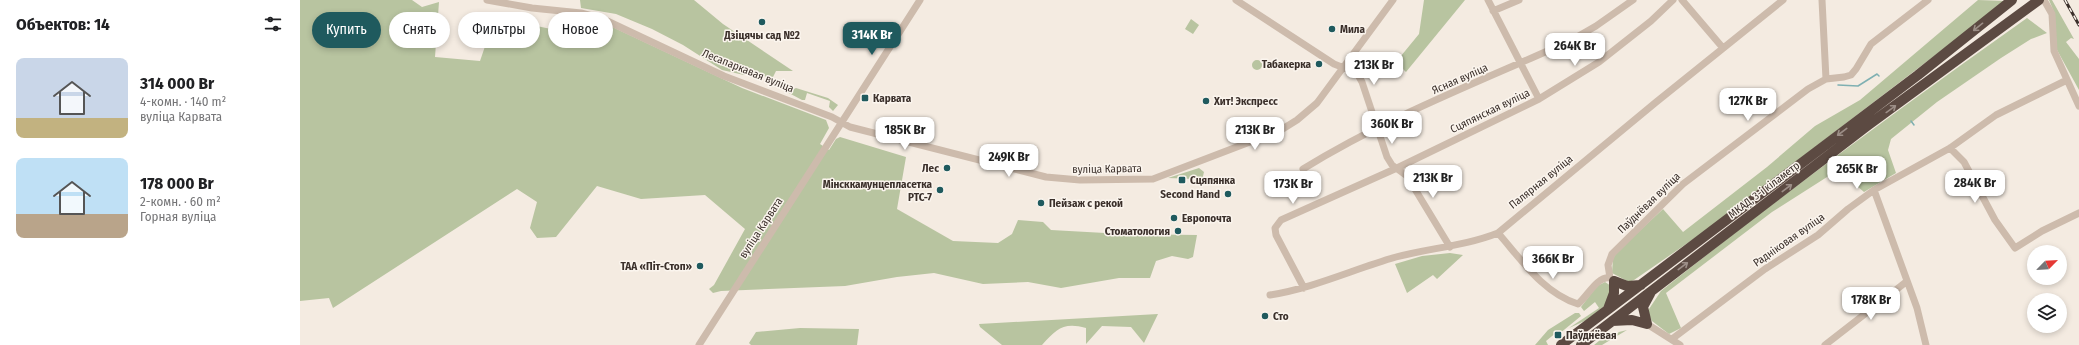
<!DOCTYPE html>
<html lang="ru">
<head>
<meta charset="utf-8">
<style>
	body { margin:0; font-family:"Fira Sans Condensed",sans-serif; background:#f6f6f6; color:#202124; height:100vh; display:flex; flex-direction:column; font-size:15px; white-space:nowrap }
	* { box-sizing:border-box; margin:0 }
	p { font-size:13px; color:#757577 }
	.icon { flex:none; width:22px; height:22px; fill:none; stroke:currentColor; stroke-width:2; stroke-linecap:round; stroke-linejoin:round }
	.map { position:relative; flex:1; overflow:hidden }
	.sheet { display:flex; flex-direction:column; background:#fff; width:300px }
	.sheet>* { flex:none }
	.top-card { position:absolute; left:12px; top:12px; width:380px; height:36px; display:flex; gap:8px }
	.needle { width:26px; rotate:66deg }
	.controls { position:absolute; left:1727px; top:245px; display:grid; gap:8px }
	.controls a { display:grid; place-items:center; width:40px; height:40px; border-radius:50%; background:#fff; box-shadow:0 2px 6px #0003; font-size:20px }
	.price { position:absolute; translate:-50% -34px; padding:0 9px; border-radius:8px; background:#fff; color:#222; font-size:13px; line-height:26px; filter:drop-shadow(0 1px 2px #0008) }
	.price::after { content:''; position:absolute; left:50%; top:24px; width:12px; height:9px; margin-left:-6px; background:inherit; clip-path:polygon(0 0,100% 0,50% 100%) }
	.price.active { background:#1f5a5e; color:#fff }
	ul { padding:0; list-style:none }
	li { display:flex; align-items:center; gap:12px; height:100px; padding:0 16px }
	li span { display:grid; place-items:center; flex:none; width:112px; height:80px; border-radius:8px; color:#555 }
	li>.icon { margin-inline-start:auto }
	span .icon { width:48px; height:48px; fill:#fffc; stroke-width:1 }
	li b { font-size:17px }
	h2 { display:flex; justify-content:space-between; align-items:center; height:48px; padding:0 16px; font-size:17px }
	.pill { padding:0 14px; border-radius:18px; background:#fff; box-shadow:0 2px 6px #0003; font-size:14px; line-height:36px }
	.pill.active { background:#1f5a5e; color:#fff }
	main { display:flex; flex:1; min-height:0 }
	.map>svg:first-child { display:block }
</style>
</head>
<body>
<main>
<section class="sheet">
<h2>Объектов: 14<svg class="icon" aria-label="filters" viewBox="0 0 24 24"><path d="M4 7h16M4 17h16"/><circle cx="9" cy="7" r="2"/><circle cx="15" cy="17" r="2"/></svg></h2>
<ul>
<li><span style="background:linear-gradient(#c9d6e8 75%,#c2b280 0)"><svg class="icon" aria-label="home" viewBox="0 0 24 24"><path d="M3 11l9-7 9 7M6 9v11h12V9"/></svg></span><div><b>314 000 Br</b><p>4-комн. · 140 m²</p><p>вуліца Карвата</p></div></li>
<li><span style="background:linear-gradient(#bfe0f5 70%,#b9a48a 0)"><svg class="icon" aria-label="home" viewBox="0 0 24 24"><path d="M3 11l9-7 9 7M6 9v11h12V9"/></svg></span><div><b>178 000 Br</b><p>2-комн. · 60 m²</p><p>Горная вуліца</p></div></li>
</ul>
</section>
<div class="map">
<svg width="1779" height="345" viewBox="0 0 1779 345">
	<rect width="100%" height="100%" fill="#f4ebe1"/>
	<path fill="#b8c4a0" d="M0,0h112l10,7 17,-5 -4,55 45,4 15,-44 65,14 14,9v-22l32,6 136,64 84,32 3,8 -9,16 9,6 7,-11 4,-2 66,20 -9,52 56,32 45,2 14,-9 6,-14 25,2 8,8 72,4 74,1 -4,22 -5,2 -16,-3 -16,5 -6,17h-31l-58,10 -33,-6 -45,2 -49,-11 -37,4 -52,9 -124,5 -8,2 -4,-4 5,-4 31,-56 -40,-34 -64,4 -44,-13 -41,51 -19,1 -7,-10 7,-26 -20,-13 -184,119 -4,-10 -29,3z
		M280,0h114l29,24 70,47h-17l-4,8 -13,-5 -15,1 -22,-5 -39,-25 -31,-16 -36,-15 -35,-6z
		M1124,0h41l-59,72 -10,-10 23,-28z
		M1678,0l28,1 -301,230 -71,49 -5,2 -17,-9 1,-15 6,-8 44,-41 20,23 84,-65 48,-41 45,-26z
		M1749,0h3l22,39 -3,-1 -5,4 13,17v31l-22,-40 -3,-38z
		M1727,18l20,15 -16,6 -30,19 -64,44 -46,37 -3,11 8,23 -32,19 -26,-22 -66,42 -106,81 15,35 -12,6 -17,-13 -5,-9 14,-21c119,-95 242,-185 366,-273z
		M891,19l8,6 -6,9 -8,-5z
		M952 65a5 5 0 1 1 10 0a5 5 0 1 1-10 0Z
		M496,88l32,10 10,7 -5,6 -4,-4 1,-6 -23,-8 -2,7h-3l-15,-8z
		M899,168l5,4 -2,8 -3,3 -4,-4 -27,-1z
		M1150,253l13,2 -26,24 -4,-4 -26,18 -12,-29 27,-8z
		M1305,282l6,4 -3,17 -21,17 -18,8 30,-20 -4,-6 -11,9 -3,-4 16,-21z
		M1275,313h4l2,3 -22,18 -2,-2 -11,9 2,4h-13l13,-15z
		M858,314l-14,29 -13,-16 -29,-1 -16,18v-16c-23,-6 -29,1 -44,17h-40l-22,-18 -1,-3z
		M500,328l59,1 -2,16h-106l-2,-2 7,-11z
		M1327,330l-25,15h-8l16,-13 4,4 5,-4z"/>
	<g fill="none" stroke-linecap="round" stroke-linejoin="round">
		<path stroke="#7fb0b2" stroke-width="1.5" d="M1538,85l20,1 19,-12 2,2
			M1611,121l3,4"/>
		<path stroke="#cdbbac" stroke-width="7" d="M187,0l45,8 49,5 22,6 121,57 108,41 18,10 196,50 34,3 73,-1 128,-49 16,-10 20,-17 76,-103
			M936,0l98,64 23,9 5,9 25,75 5,8 15,11 43,71
			M1188,0l51,99
			M1382,0l41,48
			M1522,0l4,79
			M1744,0l8,14 2,37 25,55
			M1193,11l26,-11
			M1650,148l14,14 31,58 20,28 27,-17 37,-18
			M1003,169c84,-52 178,-88 267,-128l26,-15 37,-26
			M1574,190l43,118 9,37
			M1198,233c23,26 45,60 80,71 9,-7 19,-28 32,-26
			M1310,278l-2,-13 4,-11 71,-70 125,-95 18,-10 18,-2 7,-2 5,-6 15,-25 57,-44
			M1004,288l-28,-53 -1,-7 6,-8 116,-52 142,-69 60,-37 52,-41 22,-21
			M970,295c44,-7 84,-26 126,-38 34,-9 69,-11 102,-24l157,-130 128,-103
			M1347,324l33,21
			M1372,339l93,-70 53,-34 30,-26 26,-19 76,-42 46,-33 71,-35
			M399,345l221,-345
			M1525,345l81,-63"/>
		<path stroke="#5c4a42" stroke-width="10" d="M1314,281l13,5 14,-1
			M1308,309l6,-16v-12
			M1312,321l20,-1 15,4
			M1347,324l-4,-17 7,-13
			M1261,345l357,-270 94,-75
			M1281,345l286,-219 172,-126"/>
		<defs>
			<path id="rail" d="M1765,0l14,25"/>
		</defs>
		<use href="#rail" stroke="#3b302b" stroke-width="3"/>
		<use href="#rail" stroke="#fbf5ee" stroke-width="1.5" stroke-dasharray="4.5" stroke-linecap="butt"/>
	</g>
	<defs><path id="oneway-shaft" d="M-6 0H5M1.5-3L5.5 0L1.5 3" fill="none" stroke-width="1.6" stroke-linecap="round" stroke-linejoin="round"/></defs>
	<g stroke="#9c8e87">
		<use href="#oneway-shaft" transform="translate(1678 27) rotate(141)"/>
		<use href="#oneway-shaft" transform="translate(1591 109) rotate(-36)"/>
		<use href="#oneway-shaft" transform="translate(1542 132) rotate(143)"/>
		<use href="#oneway-shaft" transform="translate(1487 188) rotate(-37)"/>
		<use href="#oneway-shaft" transform="translate(1383 266) rotate(-37)"/>
	</g>
	<g fill="#1f5a5e" stroke="#fbf5ee" stroke-width="1.5">
		<circle cx="462" cy="22" r="4"/>
		<circle cx="1032" cy="29" r="4"/>
		<circle cx="1019" cy="64" r="4"/>
		<rect x="561" y="94" width="8" height="8" rx="2"/>
		<circle cx="906" cy="101" r="4"/>
		<circle cx="647" cy="168" r="4"/>
		<rect x="878" y="176" width="8" height="8" rx="2"/>
		<circle cx="640" cy="190" r="4"/>
		<circle cx="928" cy="194" r="4"/>
		<circle cx="741" cy="203" r="4"/>
		<circle cx="874" cy="218" r="4"/>
		<circle cx="878" cy="231" r="4"/>
		<circle cx="400" cy="266" r="4"/>
		<circle cx="965" cy="316" r="4"/>
		<rect x="1254" y="331" width="8" height="8" rx="2"/>
	</g>
	<g text-anchor="middle" dominant-baseline="central" stroke-width="3" stroke-linejoin="round" paint-order="stroke">
		<g font-size="11" font-weight="bold" fill="#3b302b" stroke="#fbf5ee" text-anchor="start">
			<text x="1040" y="29">Мила</text>
			<text x="462" y="35" text-anchor="middle">Дзіцячы сад №2</text>
			<text x="1011" y="64" text-anchor="end">Табакерка</text>
			<text x="573" y="98">Карвата</text>
			<text x="914" y="101">Хит! Экспресс</text>
			<text x="639" y="168" text-anchor="end">Лес</text>
			<text x="890" y="180">Сцяпянка</text>
			<text x="632" y="184" text-anchor="end">Мінсккамунцепласетка<tspan x="632" dy="13">РТС-7</tspan></text>
			<text x="920" y="194" text-anchor="end">Second Hand</text>
			<text x="749" y="203">Пейзаж с рекой</text>
			<text x="882" y="218">Европочта</text>
			<text x="870" y="231" text-anchor="end">Стоматология</text>
			<text x="392" y="266" text-anchor="end">ТАА «Піт-Стоп»</text>
			<text x="973" y="316">Сто</text>
			<text x="1266" y="335">Паўднёвая</text>
		</g>
		<g font-size="11" fill="#3b302b" stroke="#fbf5ee">
			<text transform="translate(448 71) rotate(22)">Лесапаркавая вуліца</text>
			<text transform="translate(1160 79) rotate(-24)">Ясная вуліца</text>
			<text transform="translate(1190 111) rotate(-26)">Сцяпянская вуліца</text>
			<text transform="translate(807 169) rotate(-1)">вуліца Карвата</text>
			<text transform="translate(1241 182) rotate(-39)">Палярная вуліца</text>
			<text transform="translate(1464 190) rotate(-37)">МКАД, 3-і кіламетр</text>
			<text transform="translate(1349 203) rotate(-44)">Паўднёвая вуліца</text>
			<text transform="translate(461 228) rotate(-57)">вуліца Карвата</text>
			<text transform="translate(1489 240) rotate(-35)">Радніковая вуліца</text>
		</g>
	</g>
</svg>
<div class="controls">
<a><svg class="needle" viewBox="-14 -14 28 28"><path d="M0-13l5 13h-10z" fill="#e53935"/><path d="M0 13l5-13h-10z" fill="#757577"/></svg></a>
<a><svg class="icon" aria-label="layers" viewBox="0 0 24 24"><path d="M12 4l9 5-9 5-9-5zM3 14l9 5 9-5"/></svg></a>
</div>
<b class="price active" style="left:572px;top:56px">314K Br</b>
<b class="price" style="left:1275px;top:67px">264K Br</b>
<b class="price" style="left:1074px;top:86px">213K Br</b>
<b class="price" style="left:1448px;top:122px">127K Br</b>
<b class="price" style="left:1092px;top:145px">360K Br</b>
<b class="price" style="left:605px;top:151px">185K Br</b>
<b class="price" style="left:955px;top:151px">213K Br</b>
<b class="price" style="left:709px;top:178px">249K Br</b>
<b class="price" style="left:1557px;top:190px">265K Br</b>
<b class="price" style="left:1133px;top:199px">213K Br</b>
<b class="price" style="left:1675px;top:204px">284K Br</b>
<b class="price" style="left:993px;top:205px">173K Br</b>
<b class="price" style="left:1253px;top:280px">366K Br</b>
<b class="price" style="left:1571px;top:321px">178K Br</b>
<div class="top-card">
<a class="pill active">Купить</a>
<a class="pill">Снять</a>
<a class="pill">Фильтры</a>
<a class="pill">Новое</a>
</div>
</div>
</main>
</body>
</html>
